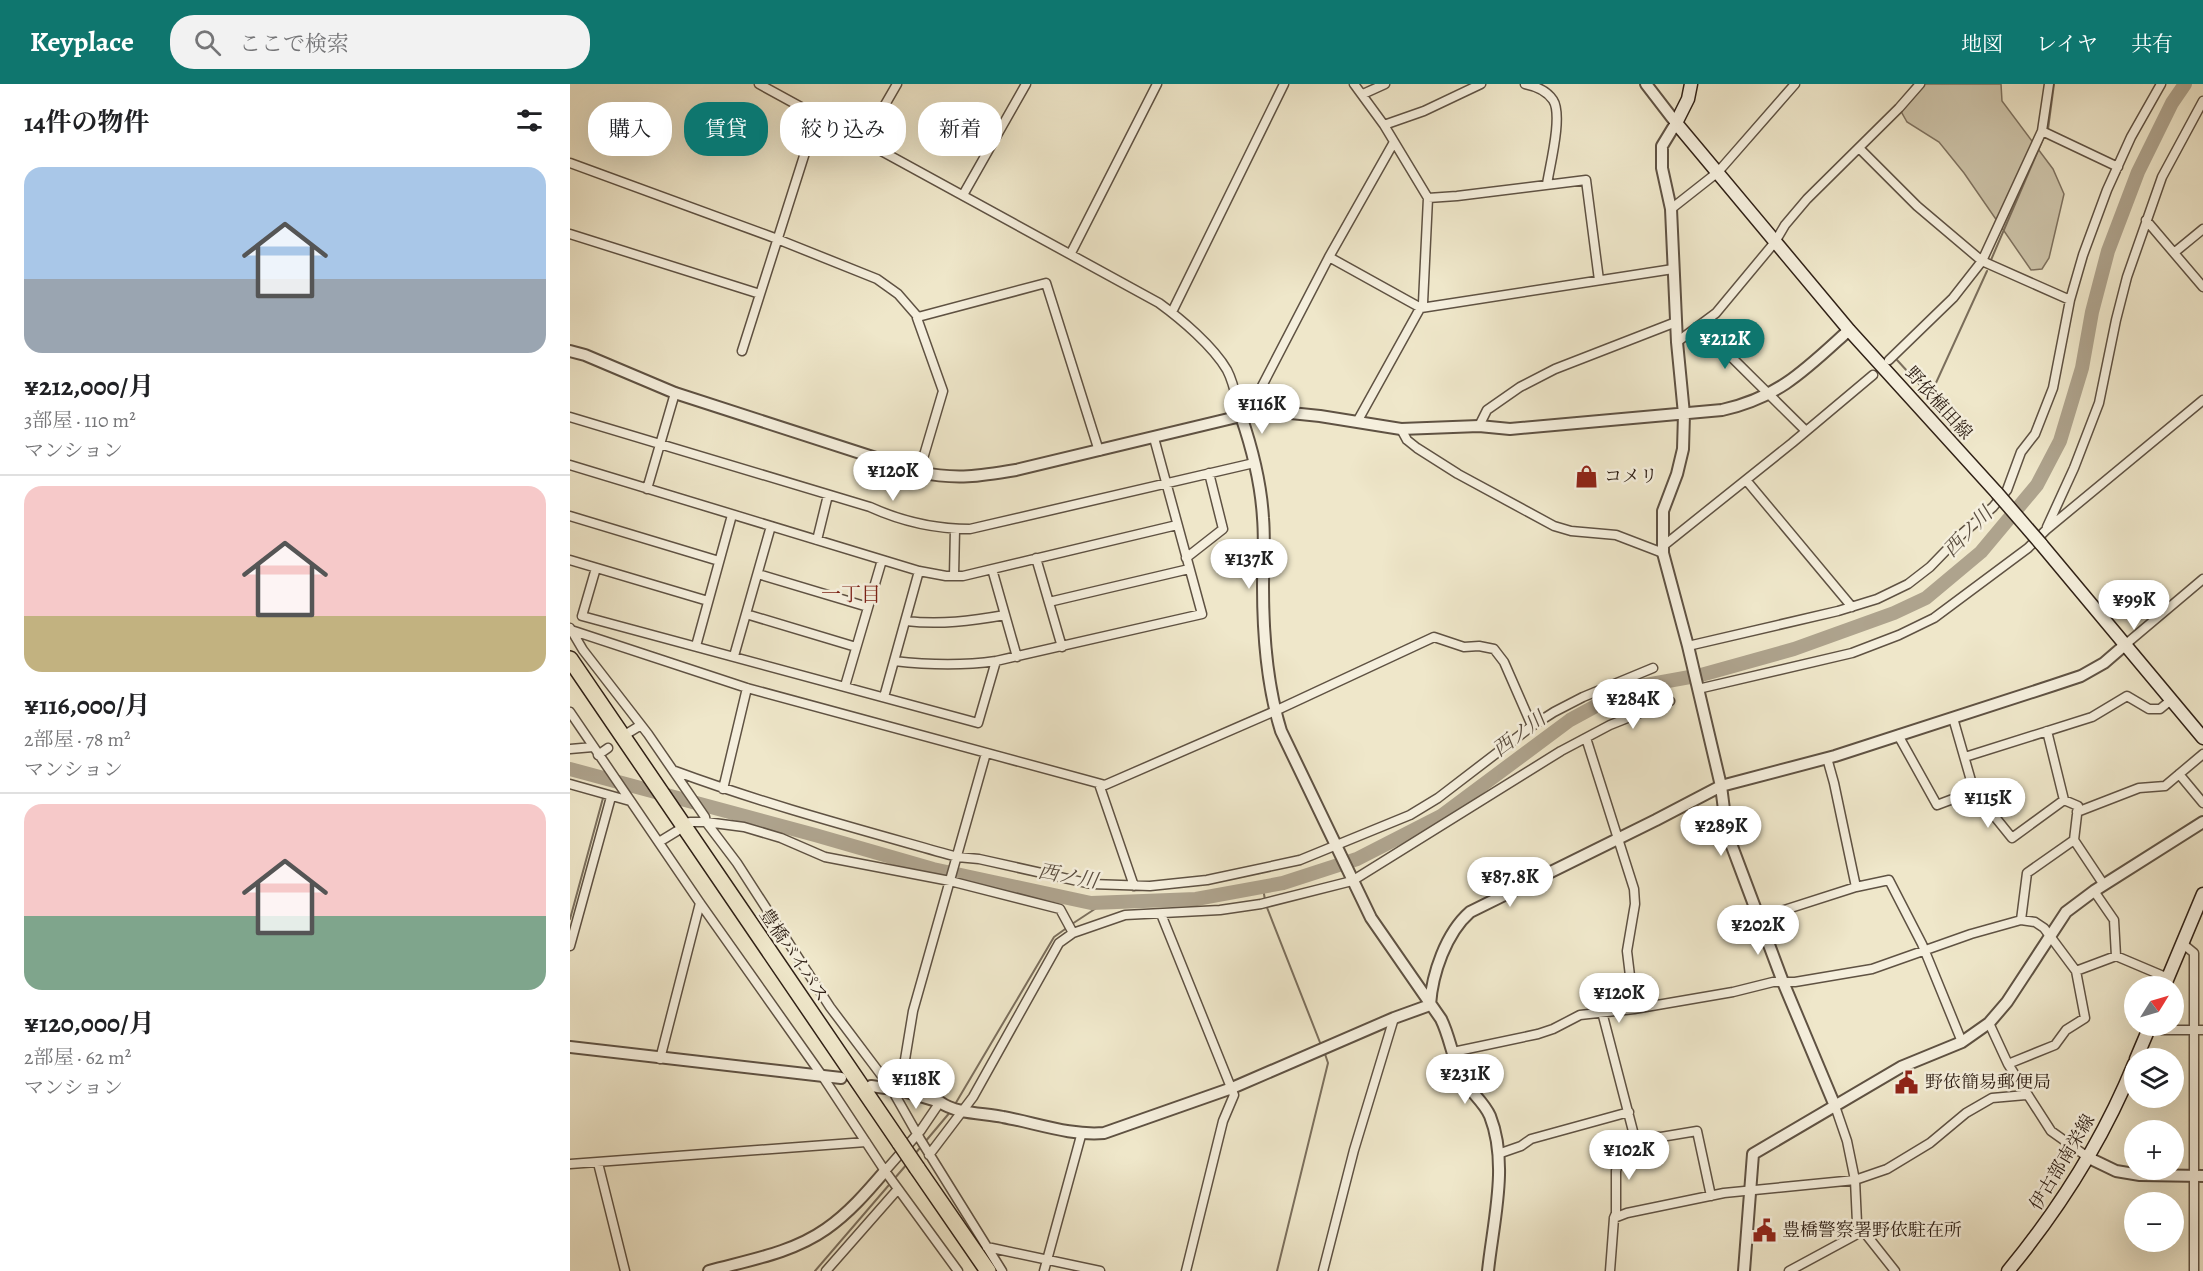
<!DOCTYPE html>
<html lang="ja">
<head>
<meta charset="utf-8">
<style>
	body { margin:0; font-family:Alegreya,"Noto Serif JP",serif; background:#f2f2f2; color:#202124; height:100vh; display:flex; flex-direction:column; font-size:22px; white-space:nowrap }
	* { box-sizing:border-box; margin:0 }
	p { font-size:20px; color:#757577 }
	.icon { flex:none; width:33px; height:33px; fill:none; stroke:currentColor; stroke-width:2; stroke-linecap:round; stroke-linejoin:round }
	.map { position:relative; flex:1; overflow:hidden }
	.side { display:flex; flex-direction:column; background:#fff; width:570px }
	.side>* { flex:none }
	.guide { position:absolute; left:18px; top:18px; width:570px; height:54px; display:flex; gap:12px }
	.needle { width:39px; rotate:53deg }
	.buttons { position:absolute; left:1554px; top:892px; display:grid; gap:12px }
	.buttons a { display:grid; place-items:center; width:60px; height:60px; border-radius:50%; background:#fff; box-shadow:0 6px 24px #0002; font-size:30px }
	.price { position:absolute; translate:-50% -51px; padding:0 14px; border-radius:21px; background:#fff; color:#222; font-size:20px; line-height:39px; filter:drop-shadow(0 2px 3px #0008) }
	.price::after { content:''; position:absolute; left:50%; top:36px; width:18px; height:14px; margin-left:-9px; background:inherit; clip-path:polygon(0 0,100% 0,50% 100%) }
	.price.current { background:#0f766e; color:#fff }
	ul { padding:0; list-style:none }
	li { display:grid; align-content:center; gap:12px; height:318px; padding:0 24px }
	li+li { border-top:2px solid #e0e0e0 }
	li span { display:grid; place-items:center; height:186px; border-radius:18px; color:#555 }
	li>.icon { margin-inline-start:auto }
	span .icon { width:108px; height:108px; fill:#fffc; stroke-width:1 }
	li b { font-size:26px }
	h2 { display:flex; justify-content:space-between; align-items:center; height:72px; padding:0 24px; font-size:26px }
	.chip { padding:0 21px; border-radius:24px; background:#fff; box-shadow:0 6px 24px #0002; font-size:21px; line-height:54px }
	.chip.current { background:#0f766e; color:#fff }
	header { display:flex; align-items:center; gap:36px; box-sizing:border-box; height:84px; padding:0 30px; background:#0f766e; color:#fff }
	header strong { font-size:28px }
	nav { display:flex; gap:33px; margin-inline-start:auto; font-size:21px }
	.search { width:420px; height:54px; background:#f2f2f2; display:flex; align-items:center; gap:15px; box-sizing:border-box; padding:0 21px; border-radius:24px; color:#757577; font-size:22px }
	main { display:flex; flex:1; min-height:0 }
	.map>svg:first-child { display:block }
</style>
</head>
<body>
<header>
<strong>Keyplace</strong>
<div class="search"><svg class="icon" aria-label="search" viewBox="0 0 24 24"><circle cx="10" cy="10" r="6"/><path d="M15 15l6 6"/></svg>ここで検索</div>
<nav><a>地図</a><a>レイヤ</a><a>共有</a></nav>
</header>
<main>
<section class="side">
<h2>14件の物件<svg class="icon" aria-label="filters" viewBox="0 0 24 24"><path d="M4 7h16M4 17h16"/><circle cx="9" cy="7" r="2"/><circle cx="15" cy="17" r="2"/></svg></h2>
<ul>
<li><span style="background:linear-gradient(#a9c7e8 60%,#9aa5b1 0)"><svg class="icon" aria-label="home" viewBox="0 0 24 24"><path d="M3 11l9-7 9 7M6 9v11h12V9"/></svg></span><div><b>¥212,000/月</b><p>3部屋 · 110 m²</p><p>マンション</p></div></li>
<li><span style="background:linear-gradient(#f6c9c9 70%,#c2b280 0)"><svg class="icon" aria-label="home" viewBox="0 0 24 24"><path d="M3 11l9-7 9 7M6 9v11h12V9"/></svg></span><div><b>¥116,000/月</b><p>2部屋 · 78 m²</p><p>マンション</p></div></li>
<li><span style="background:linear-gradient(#f6c9c9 60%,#7fa58c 0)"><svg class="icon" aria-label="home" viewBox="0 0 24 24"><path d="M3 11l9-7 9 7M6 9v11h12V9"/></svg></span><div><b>¥120,000/月</b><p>2部屋 · 62 m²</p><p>マンション</p></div></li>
</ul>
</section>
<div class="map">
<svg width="1633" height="1187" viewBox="0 0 1633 1187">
	<rect width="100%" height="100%" fill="#efe7ca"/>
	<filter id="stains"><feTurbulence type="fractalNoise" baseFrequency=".00333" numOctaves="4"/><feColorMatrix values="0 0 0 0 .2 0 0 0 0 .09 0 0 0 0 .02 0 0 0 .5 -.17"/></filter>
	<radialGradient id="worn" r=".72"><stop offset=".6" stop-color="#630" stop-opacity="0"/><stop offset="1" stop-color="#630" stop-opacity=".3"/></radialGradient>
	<path fill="#cec5ab" stroke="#7e7260" stroke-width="1.5" d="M1348,0h83l1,17 51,68 11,25 -15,64 -7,11 -11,1 -67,-97 -25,-31 -32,-20 -9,-16z"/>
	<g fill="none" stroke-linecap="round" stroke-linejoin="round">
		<path stroke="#7b6f5d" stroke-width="2" d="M1478,45l6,-45
			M1421,176l52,-121
			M1327,276l33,36 57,-125
			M693,804l2,12
			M696,821l55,140
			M0,835l33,-121
			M502,840l32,-21
			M384,1022l100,-169 14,-10
			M344,1071l37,-44
			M245,1187l92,-107
			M707,1187l51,-208 -3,-9"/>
		<path stroke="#aea38d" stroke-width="14" d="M0,685l245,66 118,34 158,34 105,-4 87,-16 74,-24 84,-43 129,-96 46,-25 24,-9 61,-11 93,-26 100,-36 32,-15 55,-46 56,-67 23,-44 22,-73 10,-56 16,-61 30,-79 34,-69 13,-19"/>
		<defs>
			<path id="minor" d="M189,0l400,219c22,16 54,43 68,67 7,13 10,31 14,46
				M784,0l30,41 44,73 -5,105 -66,119
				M955,0c10,2 22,7 28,16 10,15 -3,65 -6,84
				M793,10l22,-10
				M814,41l40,-14 57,-27
				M1472,47l76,36
				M294,57l33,-57
				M1289,64l58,58 65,55 88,39
				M0,79l202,74 105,42 21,15 20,23 -1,1 26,73 -24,81
				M393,111l63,-111
				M858,114l29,-2 129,-16 13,100
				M1101,125l47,-37 77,-88
				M1576,136l57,67
				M0,150l190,60
				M1605,168l28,-23
				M501,169l86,-169
				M759,173l92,51 252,-39
				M602,228l112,-228
				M348,233l128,-34 53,168
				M1130,242l106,105
				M1107,258l39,-29 59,-71 10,-17 22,-26 92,-91 21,-24
				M172,267l75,-236
				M1319,276l64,-62 29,-37 60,-130 7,-47
				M677,331l82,-158 65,-115
				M0,333l300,90c31,14 66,22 100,22l284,-66
				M909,342l8,-16 33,-23 35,-18 121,-47
				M831,345l6,11 10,8 41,26 96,52 17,5 45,4 47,18
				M0,381l349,106 27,5h17l214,-51
				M1176,396l106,127
				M77,405l28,-96
				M0,432l149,45
				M1477,443l27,-59 25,-65 17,-83 11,-43 35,-100 41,-76
				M247,456l11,-45
				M1092,463l130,-104 81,-68
				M466,474l26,89
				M616,474l37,-29 -14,-56
				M0,476l138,41
				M26,484l-14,48 396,107 18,-62
				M422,485l25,88
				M188,490l110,33
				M384,492l1,-47
				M479,518l140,-33
				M176,530l110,33
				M336,537c34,4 65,0 99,-6
				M0,544l13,22 65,84 57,83 1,5 31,41 93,144 61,81 29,51 82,132
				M1,546l176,58 358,97 170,-74 159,-74 30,10 15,-1 15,3 10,13 28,64
				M1556,560l77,-65
				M126,562l36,-131
				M1118,562l150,-35 39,-12 31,-15 22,-17 33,-34 30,-26 14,-17 14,-38 14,-18 18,-46 17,-88 13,-45 24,-65 24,-53 30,-53
				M164,572l37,-130
				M324,577c35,4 67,5 102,0l206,-47 -48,-176
				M275,602l37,-126
				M1128,605l154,-36 47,-18 35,-17 94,-70 18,-18 157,-130
				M314,613l35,-126
				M0,628l130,191 123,174 62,94 73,100
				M1383,634l21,73 38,47 52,-38 14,6 -4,34
				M1477,647l17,69
				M58,649l13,-8
				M1328,651l39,70 37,-14
				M1016,654l48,151 1,15 -8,47 7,58
				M0,665l23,-2
				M28,671l10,-7
				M1395,673l127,-40 35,-21 22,13h11l11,-9
				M1257,674l7,25 22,104
				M105,687c92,34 187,59 282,86l22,2 112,25 59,2 57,-6 93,-20 110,-45 28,-17 94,-72 22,-14 29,-15 70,-29
				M1609,690l24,29
				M0,700l60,17
				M529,700l35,102
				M153,705l24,-101
				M1507,728l62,-24 26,-2 38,-32
				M120,738h16l38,5 37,11 44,19 125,24 110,28 13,24
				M89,758l18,-11
				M1524,807l20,29 2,36
				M591,830l73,181 -11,26 -37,150
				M1189,834l97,-31 33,-7 33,64 40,98
				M1451,836l6,-47 47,-33 30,45
				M1613,860l11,9v318
				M0,862l41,-149
				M1032,928l32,123 -15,26 -3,10v42l-2,5 -4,53
				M1419,939l19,41 43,67 38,27
				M1578,946h55
				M883,968l85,-18 15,-5 27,-14 54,-6 99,-17 40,-10h22l77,-13 99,-35 50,-14 14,2 9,6 32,43 40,-15 52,22
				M90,975l40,-156
				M1438,980l47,-19 11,-15 19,-12 -9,-47
				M330,1006l13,-79 73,-258
				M1265,1022l12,35 8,39 2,43 38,48
				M1064,1051l27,2 36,-6 14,65
				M928,1070l23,-8 10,-7 98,-27
				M359,1071l44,-58 86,-154 14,-10 52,-18 95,-5 41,-6 91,-23 209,-130 49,-26 60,-24
				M28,1079l27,108
				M0,1080l296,-22
				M315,1087l36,-41 19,-28
				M1044,1134l13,-5 97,-20 131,-13 32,-11 43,-26 36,-30 26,-15 34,-3
				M417,1163l113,24
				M256,1187l72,-82
				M474,1187l38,-139
				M753,1187l31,-121 40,-132
				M1219,1187l74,-40"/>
			<path id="tertiary" d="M1076,0l30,39 -14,23v22l9,41 6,133 7,72 -1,35 -6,25 -14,37v42l25,93 33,140 6,47 56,149 52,124
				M0,267l15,4 90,38 244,79c37,8 61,4 97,-2l225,-54 40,-4 39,4 81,13 78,-3 31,3 212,-19c58,-13 84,-41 127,-80
				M671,332c11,32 20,68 22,102 2,23 0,46 0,69 0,47 4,99 18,144l90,187 70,101c9,18 11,38 20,56 7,16 22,25 29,41 19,48 3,106 -2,155
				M860,921c2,-31 16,-72 40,-93l186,-92 65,-34 114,-30 219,-71 27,-9 23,-13 22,-19
				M0,963l271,31
				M301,1002l29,4 40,12c16,12 44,11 63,15 33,6 68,19 101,16l128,-45 162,-70 36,-13
				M1519,1074l27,13 24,4 63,1
				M139,1187c40,-11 83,-18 117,-42 23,-16 41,-37 59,-58
				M1174,1187l9,-117 148,-87 61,-25 27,-19 18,-21 59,-90 28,-21 109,-69"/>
			<path id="secondary" d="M1121,0l-3,15 -12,24 173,207 148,163
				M1471,460l162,194
				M1594,903l39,-93
				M1566,975l14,-33
				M1438,1187c52,-63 95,-131 126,-207"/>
			<path id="trunk" d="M0,575l330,484
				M347,1084l71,103"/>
		</defs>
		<use href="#minor" stroke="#5f5243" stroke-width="11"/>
		<use href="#tertiary" stroke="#5f5243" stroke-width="14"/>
		<use href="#secondary" stroke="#2f2016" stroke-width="15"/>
		<use href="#trunk" stroke="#2f2016" stroke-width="18"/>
		<use href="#minor" stroke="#f5efdd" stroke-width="8"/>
		<use href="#tertiary" stroke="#f5efdd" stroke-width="10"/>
		<use href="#secondary" stroke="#f5efdd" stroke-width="12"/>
		<use href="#trunk" stroke="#efe7ca" stroke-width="15"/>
		<defs>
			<path id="secondary-bridge" d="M1427,409l44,51"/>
			<path id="trunk-bridge" d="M330,1059l17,25"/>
		</defs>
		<use href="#secondary-bridge" stroke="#2f2016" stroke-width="15" stroke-linecap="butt"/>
		<use href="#trunk-bridge" stroke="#2f2016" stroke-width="18" stroke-linecap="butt"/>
		<use href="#secondary-bridge" stroke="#f5efdd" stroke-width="12"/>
		<use href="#trunk-bridge" stroke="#efe7ca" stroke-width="15"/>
	</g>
	<defs>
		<symbol id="shop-bare" viewBox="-9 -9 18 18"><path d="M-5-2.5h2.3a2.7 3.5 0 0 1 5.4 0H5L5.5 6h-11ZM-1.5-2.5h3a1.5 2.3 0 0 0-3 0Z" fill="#8f2418" stroke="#f5efdd" stroke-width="2.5" paint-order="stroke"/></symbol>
		<symbol id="civic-bare" viewBox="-9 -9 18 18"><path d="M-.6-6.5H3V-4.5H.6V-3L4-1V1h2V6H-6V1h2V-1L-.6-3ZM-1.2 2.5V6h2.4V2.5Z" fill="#8f2418" stroke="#f5efdd" stroke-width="2.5" paint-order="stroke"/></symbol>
	</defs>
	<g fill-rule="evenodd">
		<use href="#shop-bare" x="1000" y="376" width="33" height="33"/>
		<use href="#civic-bare" x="1320" y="982" width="33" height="33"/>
		<use href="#civic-bare" x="1178" y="1130" width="33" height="33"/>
	</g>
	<g text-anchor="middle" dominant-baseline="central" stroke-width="5" stroke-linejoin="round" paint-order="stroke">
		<g font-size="18" fill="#2f2016" stroke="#f5efdd">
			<text transform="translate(1369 319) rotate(48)">野依植田線</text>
			<text transform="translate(224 871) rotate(56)">豊橋バイパス</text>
			<text transform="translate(1492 1078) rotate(-59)">伊古部南栄線</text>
		</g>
		<g font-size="18" fill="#2f2016" stroke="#f5efdd" text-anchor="start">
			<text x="1034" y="392">コメリ</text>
			<text x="1355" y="998">野依簡易郵便局</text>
			<text x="1212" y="1146">豊橋警察署野依駐在所</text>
		</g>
		<g font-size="20" font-style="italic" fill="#5b4e40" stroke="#f5efdd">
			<text transform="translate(1398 448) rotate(-46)">西ノ川</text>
			<text transform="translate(949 650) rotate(-37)">西ノ川</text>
			<text transform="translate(498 792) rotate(10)">西ノ川</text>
		</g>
		<g font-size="20" fill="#7a1f14" stroke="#f5efdd">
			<text x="281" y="510">一丁目</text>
		</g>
	</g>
	<rect width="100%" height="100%" filter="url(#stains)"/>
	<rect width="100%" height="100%" fill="url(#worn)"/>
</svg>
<div class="buttons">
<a><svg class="needle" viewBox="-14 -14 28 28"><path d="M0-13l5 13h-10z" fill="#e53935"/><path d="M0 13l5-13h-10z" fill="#757577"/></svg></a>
<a><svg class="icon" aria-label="layers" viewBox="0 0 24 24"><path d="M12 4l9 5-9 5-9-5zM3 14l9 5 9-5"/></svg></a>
<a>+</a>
<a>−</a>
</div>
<b class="price current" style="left:1155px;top:286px">¥212K</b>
<b class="price" style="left:692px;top:351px">¥116K</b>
<b class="price" style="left:323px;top:418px">¥120K</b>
<b class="price" style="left:679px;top:506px">¥137K</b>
<b class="price" style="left:1564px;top:547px">¥99K</b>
<b class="price" style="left:1063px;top:646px">¥284K</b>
<b class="price" style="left:1418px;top:745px">¥115K</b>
<b class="price" style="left:1151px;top:773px">¥289K</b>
<b class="price" style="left:940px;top:824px">¥87.8K</b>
<b class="price" style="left:1188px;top:872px">¥202K</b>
<b class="price" style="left:1049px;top:940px">¥120K</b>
<b class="price" style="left:895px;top:1021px">¥231K</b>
<b class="price" style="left:346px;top:1026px">¥118K</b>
<b class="price" style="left:1059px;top:1097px">¥102K</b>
<div class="guide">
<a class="chip">購入</a>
<a class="chip current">賃貸</a>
<a class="chip">絞り込み</a>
<a class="chip">新着</a>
</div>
</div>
</main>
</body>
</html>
